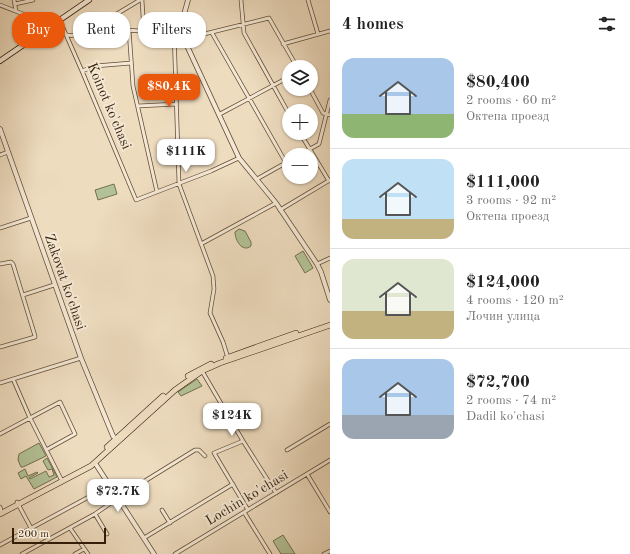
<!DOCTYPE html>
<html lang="en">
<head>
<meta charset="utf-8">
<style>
	body { margin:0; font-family:"Old Standard TT",serif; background:#f2f2f2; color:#222; height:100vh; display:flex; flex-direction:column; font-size:15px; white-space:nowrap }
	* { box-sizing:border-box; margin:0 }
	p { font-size:13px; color:#767676 }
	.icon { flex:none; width:22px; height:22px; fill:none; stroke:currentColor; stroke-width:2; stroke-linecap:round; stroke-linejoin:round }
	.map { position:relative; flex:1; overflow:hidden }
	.panel { display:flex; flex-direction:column; background:#fff; width:300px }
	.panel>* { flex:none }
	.top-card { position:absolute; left:12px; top:12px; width:258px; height:36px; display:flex; gap:8px }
	.fabs { position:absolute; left:282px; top:60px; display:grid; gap:8px }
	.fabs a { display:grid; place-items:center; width:36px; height:36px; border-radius:50%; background:#fff; box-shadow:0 1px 3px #0004; font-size:20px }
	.scale { position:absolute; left:12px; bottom:10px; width:94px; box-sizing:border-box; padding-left:4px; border:2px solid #351f08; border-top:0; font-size:11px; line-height:14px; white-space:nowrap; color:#351f08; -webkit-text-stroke:3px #f4e8d5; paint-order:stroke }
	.price { position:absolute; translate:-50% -34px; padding:0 9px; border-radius:8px; background:#fff; color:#222; font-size:13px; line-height:26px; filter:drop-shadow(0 1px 2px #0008) }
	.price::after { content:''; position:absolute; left:50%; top:24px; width:12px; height:9px; margin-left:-6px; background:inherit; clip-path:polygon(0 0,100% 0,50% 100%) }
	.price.current { background:#ea580c; color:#fff }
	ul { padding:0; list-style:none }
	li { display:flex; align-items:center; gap:12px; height:100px; padding:0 12px }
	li+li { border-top:1px solid #e0e0e0 }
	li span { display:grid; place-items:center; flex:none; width:112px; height:80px; border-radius:12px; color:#555 }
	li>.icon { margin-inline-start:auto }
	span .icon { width:48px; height:48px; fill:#fffc; stroke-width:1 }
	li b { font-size:17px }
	h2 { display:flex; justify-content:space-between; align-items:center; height:48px; padding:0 12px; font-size:17px }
	.chip { padding:0 14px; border-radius:16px; background:#fff; box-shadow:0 1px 3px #0004; font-size:14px; line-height:36px }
	.chip.current { background:#ea580c; color:#fff }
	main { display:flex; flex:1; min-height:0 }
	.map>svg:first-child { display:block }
</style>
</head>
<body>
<main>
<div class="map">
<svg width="330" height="554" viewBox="0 0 330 554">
	<rect width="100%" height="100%" fill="#eedcbf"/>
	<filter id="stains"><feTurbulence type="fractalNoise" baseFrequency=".005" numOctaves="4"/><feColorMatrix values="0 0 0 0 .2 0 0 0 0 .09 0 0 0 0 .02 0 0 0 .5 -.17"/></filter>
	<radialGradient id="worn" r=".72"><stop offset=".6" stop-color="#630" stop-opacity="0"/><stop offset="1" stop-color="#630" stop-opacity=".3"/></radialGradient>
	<path fill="#b3c296" stroke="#74704f" d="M114,184l3,10 -19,6 -3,-10z
		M239,229l6,2 6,11v4c-9,7 -16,-6 -16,-14z
		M303,251l10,17 -8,5 -10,-17z
		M197,379l5,7 -21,10 -3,-4z
		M39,443l7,13 -23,11h-2l-3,-7 1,-6z
		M47,458l10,19 -23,12 -8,-13 -5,3 -3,-6 7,-4 3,7 9,-4 1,1 -9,5 1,1 16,-8 3,6 5,-2 -2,-6 -4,1 -5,-9z
		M283,535l12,19h-14l-8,-13z"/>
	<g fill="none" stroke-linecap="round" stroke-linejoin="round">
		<defs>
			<path id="minor" d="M14,0l2,11
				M142,0l2,32
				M241,0l3,33 45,81
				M308,0l10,34
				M15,4l18,-4
				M0,5l23,9 6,4 10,17
				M60,21l22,50 54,129 75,-29 28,-13
				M129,30l4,56 24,106
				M110,31v-13l30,-18
				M174,31l5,153 34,92 1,13 -4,24 13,29 5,16
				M212,33l74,130
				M67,35c9,2 15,-2 24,-3 12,-1 25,-2 37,-2 17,1 37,6 52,-1
				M184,39l85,-21 28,49
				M283,44l47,-13
				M82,71l13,-5 36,-3
				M310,89l13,24 7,2
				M138,106l39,-2
				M220,114l69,-37
				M300,133l29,48
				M0,155l8,-3
				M299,155l20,-11 11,-44
				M257,179l32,-18
				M280,210l50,-30
				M0,228l31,-10
				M201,244l75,-41
				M0,264l11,-2 2,2 22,72v1l-35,10
				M317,264l13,-6
				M23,295l31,-10
				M202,371l41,70 33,52
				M13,379l17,39 31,61
				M0,383l81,-25
				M0,434l60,-32 15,32 -29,16
				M243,441l-29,12 34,57
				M287,450l43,-26
				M307,474l23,38
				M116,497l18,-12 6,-1 55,-34h4l6,6
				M17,502l14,26
				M0,507l1,3
				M162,510l8,13
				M244,512l26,42
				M95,514l12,20
				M70,528l18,26
				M144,538l89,-54
				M0,545l109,-59
				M22,554l73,-40 23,-16
				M75,554l9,-5
				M175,554l155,-94
				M324,554l6,-3"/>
			<path id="tertiary" d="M188,0l-8,29 2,6 57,123 37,45 41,61 4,8 9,28
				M0,129l81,229 32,78 3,3
				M95,463l59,91"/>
			<path id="secondary" d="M0,61l89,-61"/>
			<path id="primary" d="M226,358l70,-25
				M188,376l23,-12
				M107,447l56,-51
				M0,514l91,-48 84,-76 27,-19 18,-8 110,-38"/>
		</defs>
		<use href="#minor" stroke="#634e36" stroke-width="4.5"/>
		<use href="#tertiary" stroke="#634e36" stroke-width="5.5"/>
		<use href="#secondary" stroke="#351f08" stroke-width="6"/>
		<use href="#primary" stroke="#351f08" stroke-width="6"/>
		<use href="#minor" stroke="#f4e8d5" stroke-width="3"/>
		<use href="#tertiary" stroke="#f4e8d5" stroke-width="4"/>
		<use href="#secondary" stroke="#f4e8d5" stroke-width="4.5"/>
		<use href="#primary" stroke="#eedcbf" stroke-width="5"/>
	</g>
	<g text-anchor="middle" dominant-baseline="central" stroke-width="4" stroke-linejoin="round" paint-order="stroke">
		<g font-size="14" fill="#351f08" stroke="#f4e8d5">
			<text transform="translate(109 106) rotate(67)">Koinot ko'chasi</text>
			<text transform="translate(65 282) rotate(71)">Zakovat ko'chasi</text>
			<text transform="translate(247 498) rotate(-31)">Lochin ko'chasi</text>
		</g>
	</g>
	<rect width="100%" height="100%" filter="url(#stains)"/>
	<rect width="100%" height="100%" fill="url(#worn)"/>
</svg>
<div class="fabs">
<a><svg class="icon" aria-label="layers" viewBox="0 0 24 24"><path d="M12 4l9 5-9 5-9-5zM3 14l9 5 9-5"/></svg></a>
<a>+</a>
<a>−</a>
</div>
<div class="scale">200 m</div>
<b class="price current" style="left:169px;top:108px">$80.4K</b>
<b class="price" style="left:186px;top:173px">$111K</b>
<b class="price" style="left:232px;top:437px">$124K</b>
<b class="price" style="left:118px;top:513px">$72.7K</b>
<div class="top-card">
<a class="chip current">Buy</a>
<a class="chip">Rent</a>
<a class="chip">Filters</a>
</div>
</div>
<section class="panel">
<h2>4 homes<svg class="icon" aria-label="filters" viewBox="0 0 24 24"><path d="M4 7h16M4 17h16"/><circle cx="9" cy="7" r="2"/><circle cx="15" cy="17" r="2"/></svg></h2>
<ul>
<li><span style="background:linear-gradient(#a9c7e8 70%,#8fb573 0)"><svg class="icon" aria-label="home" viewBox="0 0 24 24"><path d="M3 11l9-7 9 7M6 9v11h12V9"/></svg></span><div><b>$80,400</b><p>2 rooms · 60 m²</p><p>Октепа проезд</p></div></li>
<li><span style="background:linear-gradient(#bfe0f5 75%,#c2b280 0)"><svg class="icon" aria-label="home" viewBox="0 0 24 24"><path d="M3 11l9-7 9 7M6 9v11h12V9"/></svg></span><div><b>$111,000</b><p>3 rooms · 92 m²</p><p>Октепа проезд</p></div></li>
<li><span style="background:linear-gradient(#dfe7d0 65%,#c2b280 0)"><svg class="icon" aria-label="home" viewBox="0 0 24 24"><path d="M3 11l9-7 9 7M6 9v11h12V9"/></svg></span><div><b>$124,000</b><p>4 rooms · 120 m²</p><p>Лочин улица</p></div></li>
<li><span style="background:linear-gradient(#a9c7e8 70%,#9aa5b1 0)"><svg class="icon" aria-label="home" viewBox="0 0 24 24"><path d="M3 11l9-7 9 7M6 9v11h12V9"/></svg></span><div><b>$72,700</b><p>2 rooms · 74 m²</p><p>Dadil ko'chasi</p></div></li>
</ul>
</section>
</main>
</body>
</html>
